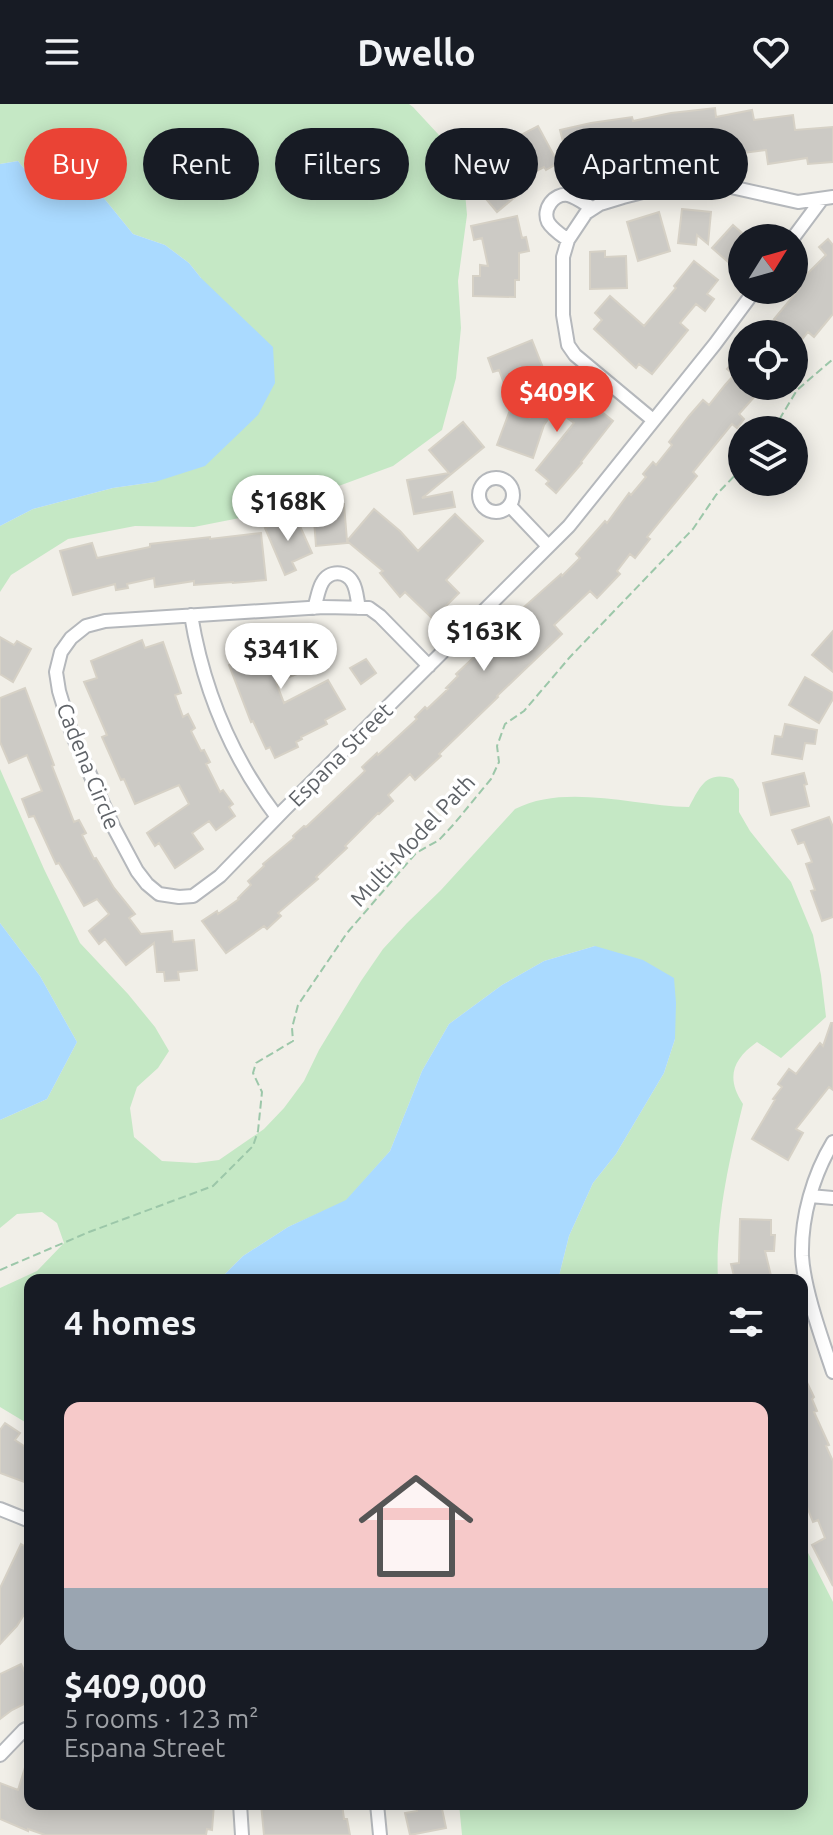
<!DOCTYPE html>
<html lang="en">
<head>
<meta charset="utf-8">
<style>
	body { margin:0; font-family:Ubuntu,sans-serif; background:#20242c; color:#f1f3f6; height:100vh; display:flex; flex-direction:column; font-size:30px; white-space:nowrap }
	* { box-sizing:border-box; margin:0 }
	p { font-size:26px; color:#9ea1a6 }
	.icon { flex:none; width:44px; height:44px; fill:none; stroke:currentColor; stroke-width:2; stroke-linecap:round; stroke-linejoin:round }
	.map { position:relative; flex:1; overflow:hidden }
	.sheet { position:absolute; left:24px; top:1170px; width:784px; height:536px; display:flex; flex-direction:column; background:#171b24; border-radius:16px; box-shadow:0 4px 20px #0003 }
	.sheet>* { flex:none }
	.hud { position:absolute; left:24px; top:24px; width:786px; height:72px; display:flex; gap:16px }
	.needle { width:52px; rotate:53deg }
	.fabs { position:absolute; left:728px; top:120px; display:grid; gap:16px }
	.fabs a { display:grid; place-items:center; width:80px; height:80px; border-radius:50%; background:#171b24; box-shadow:0 4px 20px #0003; font-size:40px }
	.price { position:absolute; translate:-50% -68px; padding:0 18px; border-radius:28px; background:#fff; color:#222; font-size:26px; line-height:52px; filter:drop-shadow(0 2px 4px #0008) }
	.price::after { content:''; position:absolute; left:50%; top:48px; width:24px; height:18px; margin-left:-12px; background:inherit; clip-path:polygon(0 0,100% 0,50% 100%) }
	.price.selected { background:#ea4335; color:#fff }
	ul { padding:0; list-style:none }
	li { display:grid; align-content:center; gap:16px; height:424px; padding:0 40px }
	li+li { border-top:2px solid #363941 }
	li span { display:grid; place-items:center; height:248px; border-radius:16px; color:#555 }
	li>.icon { margin-inline-start:auto }
	span .icon { width:144px; height:144px; fill:#fffc; stroke-width:1 }
	li b { font-size:34px }
	h2 { display:flex; justify-content:space-between; align-items:center; height:96px; padding:0 40px; font-size:34px }
	.tag { padding:0 28px; border-radius:36px; background:#171b24; box-shadow:0 4px 20px #0003; font-size:28px; line-height:72px }
	.tag.selected { background:#ea4335; color:#fff }
	header { display:flex; justify-content:space-between; align-items:center; height:104px; padding:0 40px; background:#171b24; font-size:36px; font-weight:700 }
	.map>svg:first-child { display:block }
</style>
</head>
<body>
<header><svg class="icon" aria-label="menu" viewBox="0 0 24 24"><path d="M4 6h16M4 12h16M4 18h16"/></svg>Dwello<svg class="icon" aria-label="heart" viewBox="0 0 24 24"><path d="M12 20l-8-8c-3-5 5-10 8-4 3-6 11-1 8 4z"/></svg></header>
<div class="map">
<svg width="833" height="1731" viewBox="0 0 833 1731">
	<rect width="100%" height="100%" fill="#f1efe8"/>
	<path fill="#c5e8c5" d="M0,0h409l4,3 37,40 14,34 3,34 -9,66 3,47 -5,50 -14,52 -49,36 -68,25 -34,17 -97,19 -59,-1 -67,13 -57,36 -11,17v-66l33,-17 80,-21 42,-6 46,-204 -12,-15 -24,-18 -32,-11 -30,-37 -55,1 -30,-37 -18,3z
		M0,665l44,100 36,74 48,51 27,33 14,24 -11,17 -21,19 -7,21 4,29 28,24 34,2 23,-3 45,-31 20,-21 20,-27 15,-31 42,-69 22,-32 24,-26 34,-33 74,-81c50,-26 120,-3 174,-2 11,-20 17,-37 44,-28l6,10v23l11,19 41,51 22,53 8,40 5,42 -45,41 -24,-16c-25,18 -31,36 -14,62 -14,57 -28,118 -25,176h-160l11,-44 24,-53 23,-29 48,-81 11,-34 -80,-93 -51,15 -42,24 -53,39 -27,47 -32,80 -44,50 -58,26 -45,29 -24,24h-189v145l-30,-18v-119l37,-17 27,-28 -7,-20 -15,-11 -25,2 -17,14v-108l47,-21 30,-57 -37,-66 -40,-53z
		M802,1437l31,61v233h-371l-3,-31h343z"/>
	<path fill="#aadaff" d="M18,57l30,37 55,-1 30,37 32,11 24,18 12,15 72,69 2,36 -17,32 -53,51 -50,16 -42,6 -80,21 -33,17v-362z
		M0,819l40,53 37,66 -30,57 -47,21z
		M595,842l48,14 31,18 2,25 -1,36 -11,34 -48,81 -23,29 -24,53 -11,44h-339l24,-24 45,-29 58,-27 44,-49 32,-80 27,-47 53,-39 42,-24z"/>
	<path fill="#cccac5" stroke="#d6d1c6" stroke-width="2" d="M715,4l1,9 36,-7 2,10 39,-5 2,15 38,-3v35l-25,2 -1,-6 -39,6 -2,-14 -38,5 -2,-7 -21,2v-3l-41,7 -1,-5 -25,5 1,7 -17,2 -1,-6 -13,2 -1,-3 -38,9 -9,-35 31,-7 41,-6 1,4 38,-8z
		M538,22l20,37 -12,7 -2,-3 -23,12 6,8 -30,25 -26,-31 9,-7 -8,-9 22,-18 2,1z
		M682,105l29,3 -3,32 -11,-9 -1,10 -18,-2z
		M659,108l11,39 -32,10 -11,-39z
		M517,112l5,22 4,-1 3,14 -10,2v27h-4v17l-42,-1v-20h7v-11l8,1 -6,-28 -8,2 -3,-14z
		M733,121l9,8v28l-7,7 -23,-20z
		M828,135l5,6v69l-19,23 -6,-5 -8,10 -6,-5v-3h-28l12,-12 -4,-3 26,-31 -5,-4 10,-11 2,1 19,-19 -7,-8z
		M605,147v6l21,-1 1,32 -37,1v-37z
		M694,157l24,19 -11,14 7,5 -9,12 -9,-7 -16,19 8,7 -36,44 -13,-10 -3,4 -42,-39 8,-9 -7,-7 15,-17 34,30 32,-38 -2,-2z
		M532,236l15,38 -39,16 -9,-24 -6,2 -5,-14z
		M742,248v34h22l-25,28 5,5 -7,9 -5,-4 -39,48 4,4 -50,61 3,2 -15,19 -5,-4 -13,17 3,3 -23,24 -7,-7 -36,34 8,9 -65,62 1,1 -59,57 2,2 -26,24 -5,-6 -22,21 5,6 -14,13 -1,-1 -33,33 2,2 -31,29 2,2 -40,34 3,3 -14,13 -3,-3 -38,27 -24,-32 15,-10 1,3 21,-15 -1,-1 13,-13 -3,-4 16,-15 -1,-2 31,-26 -1,-2 11,-10 2,1 59,-56 -3,-4 15,-14 1,2 39,-36 -2,-2 10,-10 2,2 21,-20 -2,-1 12,-12 -2,-2 52,-49 -2,-2 55,-49 1,2 18,-18 -4,-4 29,-33 2,2 22,-30 2,2 15,-18 -3,-3 10,-12 3,3 16,-20 -3,-3 20,-26 14,-16 6,5 16,-20 9,-10 -7,-6z
		M560,274l15,12 -2,3 28,21 1,-2 11,9 -32,41 1,1 -26,30 -10,-9 3,-3 -13,-11 38,-47 -19,-14 -11,16 -11,33 -36,-13 13,-35 20,8z
		M463,318l21,25 -62,51 30,-6 3,15 -41,7 -7,-34 42,-7 -20,-23z
		M344,400l3,37 27,-32 26,22 18,20 37,-37 28,27 -37,39 13,13 -26,26 -28,-27 -5,5 -20,-24 3,-2 -36,-30 1,2 -32,3 -3,-39z
		M295,411l17,38 -20,9 4,8 -11,5 -20,-47z
		M261,429l5,47 -33,3v-1l-39,3v-4l-39,6 -1,-9 -27,6 1,4 -12,2 -1,-6 -42,11 -13,-44 32,-8 5,15 53,-11v-3l60,-7v2z
		M833,527v41l-21,-17z
		M312,528l9,21 -12,4 4,11 -37,14 8,21 44,-23 17,29 -20,11 2,4 -26,13 1,2 -6,3 2,5 -23,11 -5,-11 -4,2 -13,-28 -2,1 -22,-57 6,-3 -6,-15 30,-11 4,9 20,-8 3,6z
		M0,533l14,8 3,-4 14,8 -18,33 -13,-8z
		M142,536l3,8 18,-6 18,51 -6,2 8,22 5,-3 7,14 -4,3 10,20 3,-1 6,12 -4,2 14,28 3,-2 10,14 -4,3 6,9 -19,14 -7,-9 -17,12 11,16 -28,19 -16,-25 -4,3 -8,-13 42,-29 -10,-19 -44,19 -11,-25 -3,1 -19,-43 5,-2 -23,-53 13,-4 -6,-17z
		M366,555l10,14 -15,11 -11,-16z
		M805,573l28,16v6l-14,24 -30,-18z
		M25,584l29,77 -2,1 22,56 5,-2 7,13 -4,2 12,24 2,-1 18,30 21,26 -6,4 12,16 31,-3 1,11 21,-2 3,30 -19,2 1,8 -14,1 -1,-9h-7l-3,-29 -28,22 -21,-26 -6,5 -10,-13 20,-17 -12,-15 -13,7 -25,-43 -3,1 -22,-48 -5,1 -7,-18 20,-8 -15,-36 -18,8 -9,-21v-44z
		M785,620l32,6 -2,14 -10,-1 -3,16 -30,-5 3,-18 7,1z
		M804,669l3,11 -3,1 5,21 -38,9 -8,-32z
		M829,713l4,10v90l-11,4 -11,-30 4,-1 -9,-26 6,-2 -8,-20 -6,2 -6,-14z
		M831,919h2v67l-4,-3 -33,42 7,4 -15,27 -36,-21 23,-39 -2,-1 9,-12 -4,-3 11,-15 7,5 24,-31 3,3z
		M740,1115l31,1v15h4l-1,16h-9l7,29h-37l-4,-16 8,-1z
		M802,1268l12,25 -2,2 5,12 -3,1 15,33 -3,1 7,15v125l-21,-41 13,-7 -7,-18 -5,2 -11,-28z
		M5,1319l15,10 -5,7 15,10v34l-30,-11v-43z
		M21,1440l9,5v56l-13,21 -17,18v-56z
		M21,1560l9,19v18l-18,9 -12,9v-45z
		M28,1654l2,1v45h184l-2,26 -5,-1 -1,6h-161l-17,-6v2l-28,-12v-36l18,7z
		M261,1700h81l2,15h3l3,16h-86z
		M416,1700h25l5,24 -36,7 -5,-22 12,-2z"/>
	<g fill="none" stroke-linecap="round" stroke-linejoin="round">
		<defs>
			<path id="minor" d="M793,134l29,-39
				M568,136c-7,-5 -16,-11 -20,-18 -6,-13 6,-29 20,-27 8,2 17,9 24,13
				M653,316l-78,-65 -7,-10 -5,-30v-58l5,-17 18,-27 14,-9 23,-7 67,-17 14,1 94,21 35,-5
				M479 391a17 17 0 1 1 34 0a17 17 0 1 1-34 0Z
				M510,402l38,40
				M314,504c3,-8 4,-18 8,-25 7,-13 24,-13 31,0 4,7 4,17 6,25
				M191,511c12,73 41,143 86,202
				M429,562l-49,-50 -11,-8 -45,-1 -219,14 -19,5 -15,12 -10,14 -5,20 3,19 13,43 42,94 23,43 10,13 12,10 20,3 14,-1 27,-20 64,-66 285,-284 146,-182 40,-54
				M833,1038c-20,33 -32,75 -31,114 2,34 20,83 31,116
				M810,1092l23,2
				M0,1405l30,12
				M0,1651l24,-25 6,-3
				M240,1700l2,31
				M377,1700l3,31"/>
		</defs>
		<use href="#minor" stroke="#b5b8bc" stroke-width="16"/>
		<path stroke="#9cc7a9" stroke-width="2" stroke-dasharray="8 4" stroke-linecap="butt" d="M773,326l24,-40 36,-31
			M0,1166l89,-38 124,-46 40,-40 5,-15 4,-39 -9,-19 3,-10 37,-22 -1,-13 6,-23 49,-72 69,-80 23,-13 15,-16 37,-45 8,-17 -2,-16 8,-22 19,-13 46,-54 123,-128 23,-34 26,-27"/>
		<use href="#minor" stroke="#fff" stroke-width="12"/>
	</g>
	<g text-anchor="middle" dominant-baseline="central" stroke-width="7" stroke-linejoin="round" paint-order="stroke">
		<g font-size="22" fill="#5f6368" stroke="#fff">
			<text transform="translate(340 650) rotate(-45)">Espana Street</text>
			<text transform="translate(89 662) rotate(68)">Cadena Circle</text>
			<text transform="translate(412 736) rotate(-47)">Multi-Model Path</text>
		</g>
	</g>
</svg>
<div class="fabs">
<a><svg class="needle" viewBox="-14 -14 28 28"><path d="M0-13l5 13h-10z" fill="#e53935"/><path d="M0 13l5-13h-10z" fill="#9ea1a6"/></svg></a>
<a><svg class="icon" aria-label="locate" viewBox="0 0 24 24"><circle cx="12" cy="12" r="6"/><path d="M12 2v4M12 18v4M2 12h4M18 12h4"/></svg></a>
<a><svg class="icon" aria-label="layers" viewBox="0 0 24 24"><path d="M12 4l9 5-9 5-9-5zM3 14l9 5 9-5"/></svg></a>
</div>
<b class="price selected" style="left:557px;top:330px">$409K</b>
<b class="price" style="left:288px;top:439px">$168K</b>
<b class="price" style="left:484px;top:569px">$163K</b>
<b class="price" style="left:281px;top:587px">$341K</b>
<div class="hud">
<a class="tag selected">Buy</a>
<a class="tag">Rent</a>
<a class="tag">Filters</a>
<a class="tag">New</a>
<a class="tag">Apartment</a>
</div>
<section class="sheet">
<h2>4 homes<svg class="icon" aria-label="filters" viewBox="0 0 24 24"><path d="M4 7h16M4 17h16"/><circle cx="9" cy="7" r="2"/><circle cx="15" cy="17" r="2"/></svg></h2>
<ul>
<li><span style="background:linear-gradient(#f6c9c9 75%,#9aa5b1 0)"><svg class="icon" aria-label="home" viewBox="0 0 24 24"><path d="M3 11l9-7 9 7M6 9v11h12V9"/></svg></span><div><b>$409,000</b><p>5 rooms · 123 m²</p><p>Espana Street</p></div></li>
</ul>
</section>
</div>
</body>
</html>
